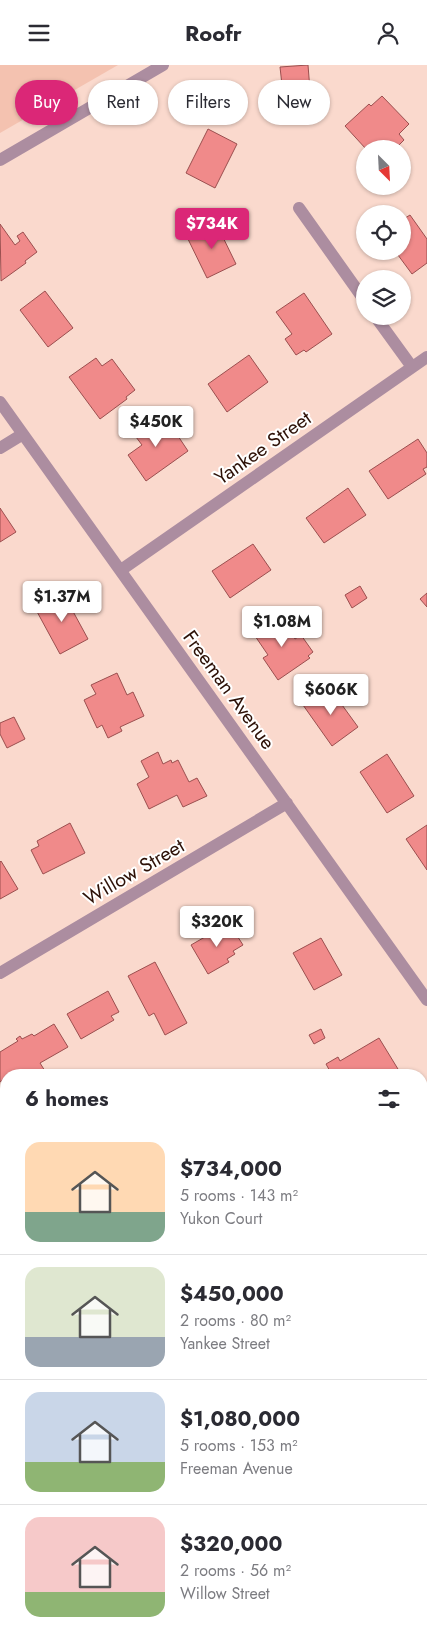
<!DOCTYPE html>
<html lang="en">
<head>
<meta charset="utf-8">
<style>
	body { margin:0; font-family:Jost,sans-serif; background:#f7f7f7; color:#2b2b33; height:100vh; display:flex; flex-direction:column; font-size:19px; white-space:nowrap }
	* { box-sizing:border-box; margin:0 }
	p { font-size:16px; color:#7c7c81 }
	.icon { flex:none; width:28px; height:28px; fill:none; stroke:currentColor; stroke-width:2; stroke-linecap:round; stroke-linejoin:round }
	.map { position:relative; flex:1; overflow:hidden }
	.details { position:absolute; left:0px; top:1004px; width:428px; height:571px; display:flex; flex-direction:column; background:#fff; border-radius:20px 20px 0 0; box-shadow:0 1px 4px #0004 }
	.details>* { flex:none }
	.top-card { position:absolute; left:15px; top:15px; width:398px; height:45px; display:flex; gap:10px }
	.needle { width:32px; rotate:156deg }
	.buttons { position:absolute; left:356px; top:75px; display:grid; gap:10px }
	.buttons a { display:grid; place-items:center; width:55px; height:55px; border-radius:50%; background:#fff; box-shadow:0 1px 4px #0004; font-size:25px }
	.price { position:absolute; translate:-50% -42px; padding:0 11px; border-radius:5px; background:#fff; color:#222; font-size:16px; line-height:32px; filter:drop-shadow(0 1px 2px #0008) }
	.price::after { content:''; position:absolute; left:50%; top:30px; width:15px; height:11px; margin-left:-8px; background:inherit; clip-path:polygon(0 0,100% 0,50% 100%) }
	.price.selected { background:#db2777; color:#fff }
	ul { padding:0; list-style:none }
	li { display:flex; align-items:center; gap:15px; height:125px; padding:0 25px }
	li+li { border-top:1px solid #e1e1e2 }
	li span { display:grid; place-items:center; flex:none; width:140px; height:100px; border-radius:15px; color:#555 }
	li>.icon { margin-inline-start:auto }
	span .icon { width:60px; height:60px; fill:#fffc; stroke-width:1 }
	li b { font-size:21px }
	h2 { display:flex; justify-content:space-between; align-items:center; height:60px; padding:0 25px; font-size:21px }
	.tag { padding:0 18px; border-radius:22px; background:#fff; box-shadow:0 1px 4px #0004; font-size:18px; line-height:45px }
	.tag.selected { background:#db2777; color:#fff }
	header { display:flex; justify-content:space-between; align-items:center; height:65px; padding:0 25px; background:#fff; font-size:22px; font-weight:700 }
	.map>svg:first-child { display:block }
</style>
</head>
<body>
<header><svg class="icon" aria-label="menu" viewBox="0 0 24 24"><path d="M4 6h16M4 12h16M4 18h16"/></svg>Roofr<svg class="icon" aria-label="person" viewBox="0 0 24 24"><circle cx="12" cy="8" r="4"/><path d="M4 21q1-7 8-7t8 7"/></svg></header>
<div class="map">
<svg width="427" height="1574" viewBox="0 0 427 1574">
	<rect width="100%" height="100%" fill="#fad9cd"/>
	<path fill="#f4c2b0" d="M0,0h118l-118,68z"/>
	<path fill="#f08a8a" stroke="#9b4f4f" d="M308,0l4,50 -28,2v-2l-12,1 -3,-30 13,-1 -2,-18z
		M382,31l27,28 -10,10 5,6 -9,9h-29l-21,-23 24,-22 2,2z
		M208,64l29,15 -22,44 -29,-15z
		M410,150l17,24v24l-15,11 -17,-23h7v-31z
		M216,158l20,41 -29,14 -20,-41z
		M0,159l15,21 5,-4 -3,-5 6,-4 14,20 -12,9 1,2 -25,18z
		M45,226l28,37 -25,19 -28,-37z
		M304,228l28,41 -26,18 -2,-2 -8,5 -11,-16 7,-5 -16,-22z
		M249,290l19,27 -41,30 -19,-28z
		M96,293l6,8 10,-7 23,31 -9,7 1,2 -27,20 -31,-42z
		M158,351l8,11 4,-3 18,27 -42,30 -18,-26 14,-10 -9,-12z
		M418,374l9,14v14l-4,2 3,5 -38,25 -19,-28z
		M348,423l18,27 -42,28 -18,-25z
		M0,443l16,24 -16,10z
		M253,479l18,26 -41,28 -18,-27z
		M360,521l7,12 -15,10 -7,-13z
		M63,528l25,46 -28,15 -25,-46z
		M427,528v14l-7,-8z
		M280,550l15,24 6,-4 12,17 -5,4 2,2 -32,22 -15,-22 5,-3 -15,-22z
		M117,608l10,22 6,-3 11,24 -24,11 2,4 -14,7 -6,-13 -5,3 -13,-28 12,-6 -5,-9z
		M329,622l29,40 -26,19 -29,-41z
		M14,652l11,22 -18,9 -7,-14v-11z
		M158,687l5,12 8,-4 1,3 6,-3 11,22 8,-4 10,18 -24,11 -6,-12 -28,14 -12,-25 12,-7 -8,-16z
		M387,689l27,42 -27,17 -27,-41z
		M70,758l15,30 -42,21 -12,-24 8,-4 -2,-5z
		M427,760v45l-21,-31z
		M1,796l17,28 -18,10v-37z
		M229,858l14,22 -10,6 2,3 -8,5 2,3 -21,12 -17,-29z
		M321,873l21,37 -28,15 -21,-37z
		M155,897l32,61 -22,12 -11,-22 -5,3 -21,-40z
		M108,926l11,21 -8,4 3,4 -33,19 -14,-25z
		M54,959l14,23 -28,16 5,8 -6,4h-33v3l-6,4v-30l18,-11 -2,-2 4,-3 2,3 10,-5 2,2z
		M321,964l4,9 -11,6 -5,-9z
		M379,973l22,36 -54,1 -1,-2 -4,2h-10l-6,-11 12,-7 2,4z
		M427,1074v18l-6,-11v-4z
		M6,1318v38l-4,3 -2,-3v-34z
		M129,1569h38l3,5h-38z"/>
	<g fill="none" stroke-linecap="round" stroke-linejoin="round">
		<path stroke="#ac8da0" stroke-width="12" d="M0,95l163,-95
			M299,143l66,93
			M375,251l37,51
			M0,337l427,598
			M0,383l23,-14
			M121,505l306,-213
			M0,908l287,-170
			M421,1192l6,-4
			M0,1437l6,-4
			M0,1476l6,11
			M53,1569l3,5"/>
	</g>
	<g text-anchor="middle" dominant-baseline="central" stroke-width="4" stroke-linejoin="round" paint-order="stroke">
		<g font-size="20" fill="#2d1107" stroke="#fff">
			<text transform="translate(263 383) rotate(-35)">Yankee Street</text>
			<text transform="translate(229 625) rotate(54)">Freeman Avenue</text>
			<text transform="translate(134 807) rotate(-30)">Willow Street</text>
		</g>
	</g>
</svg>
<div class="buttons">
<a><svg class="needle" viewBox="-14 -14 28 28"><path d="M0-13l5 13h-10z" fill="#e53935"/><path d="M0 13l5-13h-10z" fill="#7c7c81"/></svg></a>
<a><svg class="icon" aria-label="locate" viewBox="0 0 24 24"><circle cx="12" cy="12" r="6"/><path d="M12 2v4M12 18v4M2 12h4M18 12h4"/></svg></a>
<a><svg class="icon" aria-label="layers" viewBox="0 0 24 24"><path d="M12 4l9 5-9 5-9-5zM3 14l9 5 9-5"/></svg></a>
</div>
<b class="price selected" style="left:212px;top:185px">$734K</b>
<b class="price" style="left:156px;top:383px">$450K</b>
<b class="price" style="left:62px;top:558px">$1.37M</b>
<b class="price" style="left:282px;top:583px">$1.08M</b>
<b class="price" style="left:331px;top:651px">$606K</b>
<b class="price" style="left:217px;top:883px">$320K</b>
<div class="top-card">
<a class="tag selected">Buy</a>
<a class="tag">Rent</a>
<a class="tag">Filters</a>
<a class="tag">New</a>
</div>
<section class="details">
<h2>6 homes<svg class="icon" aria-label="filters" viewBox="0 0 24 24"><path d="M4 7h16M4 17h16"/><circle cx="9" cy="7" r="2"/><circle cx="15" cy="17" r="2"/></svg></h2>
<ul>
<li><span style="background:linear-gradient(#ffd9b3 70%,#7fa58c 0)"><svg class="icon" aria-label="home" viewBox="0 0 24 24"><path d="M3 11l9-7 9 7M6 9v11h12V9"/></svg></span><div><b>$734,000</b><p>5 rooms · 143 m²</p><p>Yukon Court</p></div></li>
<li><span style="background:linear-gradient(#dfe7d0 70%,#9aa5b1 0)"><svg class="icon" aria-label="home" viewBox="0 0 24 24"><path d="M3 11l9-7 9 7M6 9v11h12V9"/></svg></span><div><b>$450,000</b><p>2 rooms · 80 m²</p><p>Yankee Street</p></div></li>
<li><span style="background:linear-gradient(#c9d6e8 70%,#8fb573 0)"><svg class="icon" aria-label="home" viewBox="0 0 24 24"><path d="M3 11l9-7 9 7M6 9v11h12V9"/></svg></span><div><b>$1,080,000</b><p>5 rooms · 153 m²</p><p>Freeman Avenue</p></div></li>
<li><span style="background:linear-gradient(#f6c9c9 75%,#8fb573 0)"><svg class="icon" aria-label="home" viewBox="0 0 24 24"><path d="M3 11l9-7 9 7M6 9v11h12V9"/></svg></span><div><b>$320,000</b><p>2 rooms · 56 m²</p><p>Willow Street</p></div></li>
</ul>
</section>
</div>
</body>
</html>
